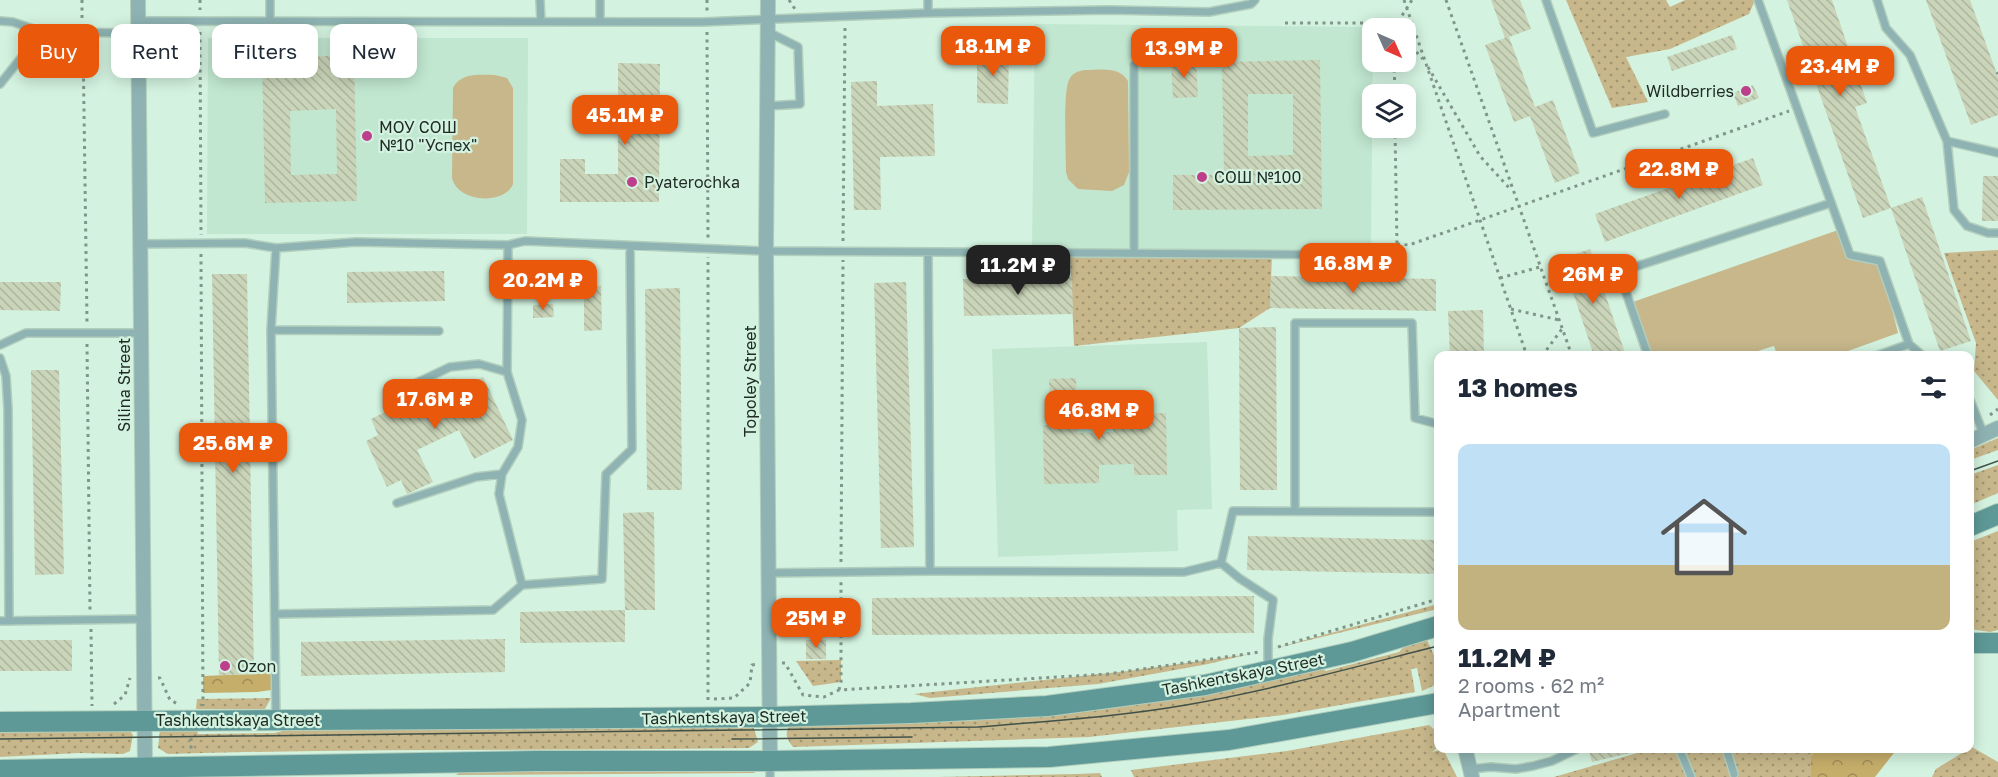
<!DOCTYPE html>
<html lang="en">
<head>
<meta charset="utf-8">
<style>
	body { margin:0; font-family:"Golos Text",sans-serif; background:#f2f2f3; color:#1f2937; height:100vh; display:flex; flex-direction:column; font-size:22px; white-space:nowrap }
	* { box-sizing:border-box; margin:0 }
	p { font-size:20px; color:#747a83 }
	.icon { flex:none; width:33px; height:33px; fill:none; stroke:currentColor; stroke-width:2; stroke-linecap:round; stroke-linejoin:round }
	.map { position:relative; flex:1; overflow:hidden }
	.side { position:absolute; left:1434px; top:351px; width:540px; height:402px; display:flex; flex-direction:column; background:#fff; border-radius:12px; box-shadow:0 3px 15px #0003 }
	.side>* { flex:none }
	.banner { position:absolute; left:18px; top:24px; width:570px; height:54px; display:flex; gap:12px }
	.needle { width:39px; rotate:135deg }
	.controls { position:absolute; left:1362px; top:18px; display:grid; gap:12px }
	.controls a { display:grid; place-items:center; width:54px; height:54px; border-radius:12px; background:#fff; box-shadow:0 3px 15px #0003; font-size:30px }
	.price { position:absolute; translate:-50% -51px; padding:0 14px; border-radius:12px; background:#ea580c; color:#fff; font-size:20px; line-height:39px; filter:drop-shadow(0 2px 3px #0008) }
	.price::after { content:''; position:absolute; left:50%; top:36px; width:18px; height:14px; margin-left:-9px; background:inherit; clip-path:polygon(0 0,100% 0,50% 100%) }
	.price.current { background:#222; color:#fff }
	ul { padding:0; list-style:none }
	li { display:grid; align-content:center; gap:12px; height:318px; padding:0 24px }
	li span { display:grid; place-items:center; height:186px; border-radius:12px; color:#555 }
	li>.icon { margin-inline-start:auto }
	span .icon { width:108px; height:108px; fill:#fffc; stroke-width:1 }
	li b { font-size:26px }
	h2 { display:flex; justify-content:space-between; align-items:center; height:72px; padding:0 24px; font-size:26px }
	.tag { padding:0 21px; border-radius:12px; background:#fff; box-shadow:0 3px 15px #0003; font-size:21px; line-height:54px }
	.tag.current { background:#ea580c; color:#fff }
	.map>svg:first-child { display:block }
</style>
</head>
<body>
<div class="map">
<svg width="1998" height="777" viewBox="0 0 1998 777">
	<defs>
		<pattern id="grass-dots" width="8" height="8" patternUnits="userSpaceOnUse" patternTransform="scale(1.5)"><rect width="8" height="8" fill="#c7b78b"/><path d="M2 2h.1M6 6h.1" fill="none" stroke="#a19571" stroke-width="1.8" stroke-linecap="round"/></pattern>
		<pattern id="forest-crowns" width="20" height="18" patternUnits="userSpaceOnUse" patternTransform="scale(1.5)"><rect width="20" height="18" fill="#c5ad6a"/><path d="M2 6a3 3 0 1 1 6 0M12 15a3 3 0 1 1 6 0" fill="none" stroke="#9f8d57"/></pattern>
		<pattern id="building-back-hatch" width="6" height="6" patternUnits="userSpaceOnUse" patternTransform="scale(1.5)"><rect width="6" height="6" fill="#c9d4b8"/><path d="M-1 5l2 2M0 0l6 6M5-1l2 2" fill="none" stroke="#acb69e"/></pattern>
	</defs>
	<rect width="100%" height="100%" fill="#d3f2df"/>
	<path fill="#c1e7d0" d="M1035,24l338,3 -2,223 -339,-2z
		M208,38h320l-1,196h-320z
		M1207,342l5,167 -35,1 1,41 -180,6 -6,-208z"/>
	<path fill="url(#grass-dots)" d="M1566,0h100l4,7 15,-7h70l-6,14 -79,35 -44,8 22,45 -36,6z
		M1998,250v150l-24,-29 2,-28 -32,-90z
		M1070,253l202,1 -2,54 -31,20 -165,18z
		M1998,438v12l-28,10v-10z
		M1998,465v28l-28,12v-30z
		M1998,531v99l-8,2 -20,-3v-87z
		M1438,604v5l-170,41z
		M1411,639l16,1c7,16 15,27 8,45l-13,6 -5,-23 -6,1 4,23 -132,23 -194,22 -296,10c-11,-14 -6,-18 3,-31l190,-3 331,-48 9,6 73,-19z
		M1250,654l-42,10 -110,20 -168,14 -16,-4 214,-23z
		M841,660v22l-28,4 -17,-25z
		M271,698l-6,11h-69l1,-10z
		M311,725h442l5,17 -9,6c-194,3 -387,0 -581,6l-10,-6 2,-18h37l1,4 76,-1z
		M1429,725l8,7 1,15 -6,5 11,-3 14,28h-323l-3,-7 156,-19z
		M127,727l6,8 -3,16 -7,3 -44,-1 -79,4v-29z
		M1970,746l28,16v15h-66l4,-8 34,-21z
		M1651,749h165l-5,8v20h-257z
		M751,766l4,7 -299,2 10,-8z
		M1100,773l2,4h-164l139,-3z"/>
	<path fill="url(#forest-crowns)" d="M276,670l2,19 -21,3 -54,1v-17l51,-2z
		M1816,749v-1l81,1 -22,28h-64v-20z"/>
	<path fill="#c7b78b" d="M1085,70c15,0 34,-4 43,11l1,91 -5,13 -12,6 -34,-2 -10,-10 -2,-7c0,-18 -3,-80 3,-92 3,-7 9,-9 16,-10z
		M495,75l12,3 6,10v96c-8,21 -55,19 -61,-6l1,-90c8,-16 27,-13 42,-13z
		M1841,229l9,26 30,6 18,72 -61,22h-60l-3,-9 -29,9h-97l-18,-52z"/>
	<path fill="url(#building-back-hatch)" fill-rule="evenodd" d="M1491,0h29l11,29 -22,8 26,70 18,-7 27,73 -25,10 -25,-67 -16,6 -29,-77 20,-7z
		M1787,0h45l35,103 -12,4 36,101 -28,10z
		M1926,0h44l28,77v38l-27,10z
		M1732,35l5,14 -65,22 -5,-14z
		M1009,49l-1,55 -31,-1v-49z
		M354,55l3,146 -92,2 -3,-145zM336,109l1,65 -46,1 -1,-64z
		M1320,60l2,149 -149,1v-35h51l-2,-113zM1248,94h45v61l-45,1z
		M1196,61l2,36 -25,1 -2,-36z
		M618,63l42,1 -1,138h-99v-43h25v15h33z
		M877,81v25l56,-2 2,52 -55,1 1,53h-27l-3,-128z
		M1753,85l6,13 -21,8 -5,-13z
		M1753,158l10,27 -158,57 -10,-28z
		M1983,176h15v45h-16z
		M1922,197l49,144 -31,10 -49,-143z
		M1590,249l36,107h-32l-32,-97z
		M444,271l1,30 -98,2v-31z
		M212,274h35l7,400 -35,1z
		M1271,276l165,3v32l-166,-3z
		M1072,277l1,37 -109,2 -1,-37z
		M0,282h61l-1,29 -60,-1z
		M906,282l8,265 -33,1 -7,-265z
		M584,286h17l1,44 -18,1z
		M680,288l2,202h-35l-2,-201z
		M553,304l1,13 -21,1v-13z
		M1483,310l1,46h-34l-2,-45z
		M1276,327l1,163h-37l-1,-162z
		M31,370h28l5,204 -29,1z
		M483,377l30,63 -39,19 -15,-29 -42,20 16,32 -26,12 -6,-14 -14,7 -21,-46 12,-6 -7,-16 83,-41 5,11z
		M1076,378l1,55 36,-1 -1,-18 54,-1 1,62h-33v-11l-35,1v18l-55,1 -1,-59h7l-1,-46z
		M654,512l1,98h-30v32l-105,1v-31l105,-2 -2,-97z
		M1248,536l190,4v34l-191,-4z
		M1254,596v37l-382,2v-37z
		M505,639v33l-204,4v-34z
		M0,640h72v31h-72z
		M806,640h20v19h-20z
		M1599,748h30l1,5 -38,9 -3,-11z"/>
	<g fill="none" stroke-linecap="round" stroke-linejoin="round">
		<defs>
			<path id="lane" d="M270,0v21
				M540,0l1,22
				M928,0v13
				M1546,0l47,133 72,-19
				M1758,0l92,255 30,6 29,83 -33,12
				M1877,0l9,28 24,27 37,86 51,12
				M0,21l13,1 29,10
				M138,21l564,1 226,-9 182,-3 99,2 42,-8 4,-4
				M600,22v-22
				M768,32l30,15 2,57 -32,2
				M1134,65v188
				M0,84l42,-52 96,1
				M1947,141l7,69 13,16 21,7h10
				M139,244l106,-1 31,5 80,-6 152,3 17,-4 241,10 627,4
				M508,245l-1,127 15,48 -4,27 -16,27 -3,20 23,91
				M928,252l2,319
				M271,330l168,1
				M1909,344l14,12
				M0,345l26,-12h114
				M1648,356l-29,-84 212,-69
				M1952,356h1
				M0,358l6,18 2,33 1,212
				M404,389l46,-22 29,-3 28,8
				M1970,400l14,35
				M397,503l79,-26 26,-3
				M1295,511v-188h117l3,95 23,6
				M1221,563l18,15 34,22 -5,39v29
				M767,573l163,-2 254,1 37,-9 12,-52 205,1
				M276,614l217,-4 29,-25 80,-6 4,-105 26,-25 -2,-203
				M0,621l143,-2
				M276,720l-5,-390 5,-82
				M1679,748l12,29
				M1726,748l8,26
				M1471,769l20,-2 25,2 17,-3 19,-5 27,-13
				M770,777v-13"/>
			<path id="street" d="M138,0l7,769
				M768,0l-2,251 4,510
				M1970,441l28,-13
				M1465,748l7,29"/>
			<path id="secondary" d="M1970,526l28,-12
				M1970,643h28
				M0,722l770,-5 141,-4 136,-7 158,-21 147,-33 86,-26
				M0,770l536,-9h234l279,-4 180,-17 209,-37"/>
		</defs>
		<use href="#lane" stroke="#b2cebd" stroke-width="10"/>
		<use href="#street" stroke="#b2cebd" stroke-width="16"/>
		<use href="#secondary" stroke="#b2cebd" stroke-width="22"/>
		<path stroke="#809688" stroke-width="3" stroke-dasharray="3 4.5" stroke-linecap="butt" d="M82,0v22
			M200,0v10
			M707,0v13
			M789,0l6,9
			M1404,0l123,356
			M1446,0l126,356
			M1285,23h112
			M1394,28l18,-28
			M200,32l1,203
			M707,32l1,206
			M83,41l4,281
			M1406,41l17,18
			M1394,62l1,32
			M1428,67l52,89 31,34
			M1997,72l1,2
			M1395,128l2,118
			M843,241l2,-215
			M1397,244l12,1 380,-134
			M201,254l2,452
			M1500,278l40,-11
			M1511,309l48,11
			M87,344l3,266
			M1542,356l20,-27
			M1990,415l8,-6
			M841,562l2,-302
			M91,629l1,77
			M1278,647l160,-48
			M782,663h3l18,32 21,2 15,-7 269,-16 152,-22
			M158,678h2l10,22 8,4
			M839,690l2,-8v-101
			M714,699l20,-1 16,-15 2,-18 5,-1
			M708,700v-443
			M114,704l11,-9 5,-17
			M191,738v14"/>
		<use href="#lane" stroke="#8eb3b2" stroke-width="7"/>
		<use href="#street" stroke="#8eb3b2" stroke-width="14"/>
		<use href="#secondary" stroke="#5e9997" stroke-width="20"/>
		<path stroke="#425148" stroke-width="1.5" d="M1970,471l28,-10
			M0,739l978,-12c69,-6 139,-10 208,-22 85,-15 169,-38 252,-59
			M732,739l180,-2"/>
	</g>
	<g fill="#bd3e8a" stroke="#d3f2df" stroke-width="2">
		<circle cx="1746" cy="91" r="6"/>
		<circle cx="367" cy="136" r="6"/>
		<circle cx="1202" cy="177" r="6"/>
		<circle cx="632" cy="182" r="6"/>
		<circle cx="225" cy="666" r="6"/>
	</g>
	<g text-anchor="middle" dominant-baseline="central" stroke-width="4.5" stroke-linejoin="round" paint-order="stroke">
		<g font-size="16" fill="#1e2a23" stroke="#d3f2df" text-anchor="start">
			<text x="1734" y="91" text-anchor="end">Wildberries</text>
			<text x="379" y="127">МОУ СОШ<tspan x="379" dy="18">№10 "Успех"</tspan></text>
			<text x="1214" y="177">СОШ №100</text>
			<text x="644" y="182">Pyaterochka</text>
			<text x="237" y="666">Ozon</text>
		</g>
		<g font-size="16" fill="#1e2a23" stroke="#d3f2df">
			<text transform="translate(750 381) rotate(-90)">Topoley Street</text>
			<text transform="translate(124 385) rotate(-90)">Silina Street</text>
			<text transform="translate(1243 674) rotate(-11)">Tashkentskaya Street</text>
			<text transform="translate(724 717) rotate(-1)">Tashkentskaya Street</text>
			<text x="238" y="720">Tashkentskaya Street</text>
		</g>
	</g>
</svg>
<div class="controls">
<a><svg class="needle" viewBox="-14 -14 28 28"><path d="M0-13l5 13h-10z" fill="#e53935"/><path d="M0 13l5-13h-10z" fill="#747a83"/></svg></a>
<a><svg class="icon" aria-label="layers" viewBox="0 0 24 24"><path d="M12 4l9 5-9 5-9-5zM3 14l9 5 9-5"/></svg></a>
</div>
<b class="price" style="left:993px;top:77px">18.1M ₽</b>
<b class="price" style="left:1184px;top:79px">13.9M ₽</b>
<b class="price" style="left:1840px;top:97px">23.4M ₽</b>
<b class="price" style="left:625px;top:146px">45.1M ₽</b>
<b class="price" style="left:1679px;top:200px">22.8M ₽</b>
<b class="price" style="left:1353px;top:294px">16.8M ₽</b>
<b class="price current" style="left:1018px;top:296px">11.2M ₽</b>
<b class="price" style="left:1593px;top:305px">26M ₽</b>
<b class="price" style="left:543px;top:311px">20.2M ₽</b>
<b class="price" style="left:435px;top:430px">17.6M ₽</b>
<b class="price" style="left:1099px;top:441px">46.8M ₽</b>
<b class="price" style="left:233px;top:474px">25.6M ₽</b>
<b class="price" style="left:816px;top:649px">25M ₽</b>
<div class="banner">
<a class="tag current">Buy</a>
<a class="tag">Rent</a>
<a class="tag">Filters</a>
<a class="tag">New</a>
</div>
<section class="side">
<h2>13 homes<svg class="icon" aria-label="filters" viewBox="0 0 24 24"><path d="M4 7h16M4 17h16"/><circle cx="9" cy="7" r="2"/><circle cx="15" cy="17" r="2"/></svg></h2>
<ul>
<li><span style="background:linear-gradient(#bfe0f5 65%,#c2b280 0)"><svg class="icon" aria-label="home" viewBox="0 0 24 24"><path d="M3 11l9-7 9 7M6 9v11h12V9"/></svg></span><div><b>11.2M ₽</b><p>2 rooms · 62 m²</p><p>Apartment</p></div></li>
</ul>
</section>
</div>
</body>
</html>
